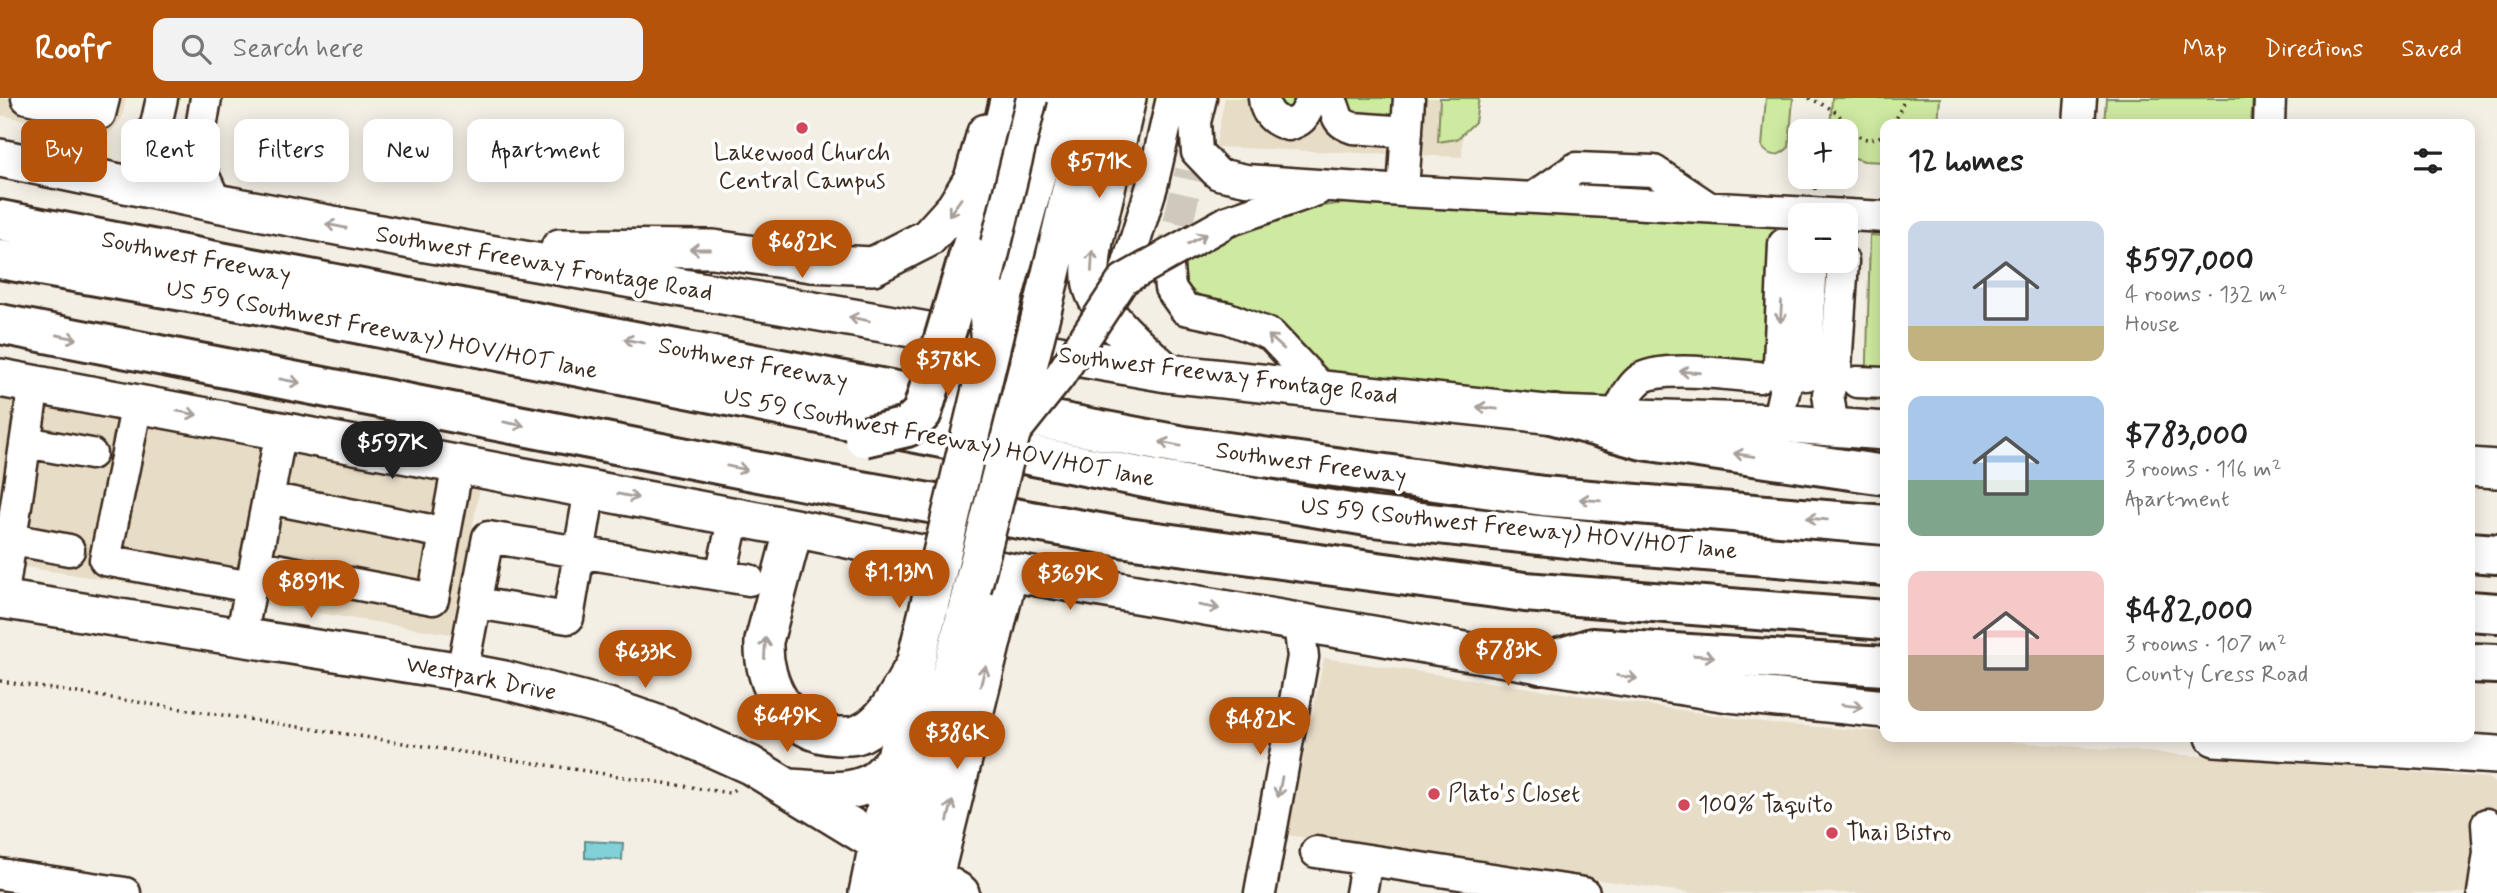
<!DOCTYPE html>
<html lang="en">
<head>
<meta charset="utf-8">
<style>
	body { margin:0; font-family:Mynerve,sans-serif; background:#f2f2f2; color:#222; height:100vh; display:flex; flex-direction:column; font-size:26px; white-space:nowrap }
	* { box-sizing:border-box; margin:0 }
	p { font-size:23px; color:#767676 }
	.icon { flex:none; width:38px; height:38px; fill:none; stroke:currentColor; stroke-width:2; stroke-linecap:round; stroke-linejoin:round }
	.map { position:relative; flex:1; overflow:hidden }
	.side { position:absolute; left:1880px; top:21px; width:595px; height:623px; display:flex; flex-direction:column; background:#fff; border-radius:14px; box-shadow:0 4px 18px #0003 }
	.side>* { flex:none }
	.top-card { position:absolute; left:21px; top:21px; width:665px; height:63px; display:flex; gap:14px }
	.tools { position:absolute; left:1788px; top:21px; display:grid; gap:14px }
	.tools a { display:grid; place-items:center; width:70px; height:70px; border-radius:14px; background:#fff; box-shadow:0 4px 18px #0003; font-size:35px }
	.price { position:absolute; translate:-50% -60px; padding:0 16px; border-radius:24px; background:#b45309; color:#fff; font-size:23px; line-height:46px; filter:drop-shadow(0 2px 4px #0008) }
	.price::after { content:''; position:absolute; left:50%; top:42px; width:21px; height:16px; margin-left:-10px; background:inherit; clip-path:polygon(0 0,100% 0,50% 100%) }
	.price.on { background:#222; color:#fff }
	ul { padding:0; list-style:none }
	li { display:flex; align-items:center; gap:21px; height:175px; padding:0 28px }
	li span { display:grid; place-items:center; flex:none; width:196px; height:140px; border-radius:14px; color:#555 }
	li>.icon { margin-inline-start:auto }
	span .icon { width:84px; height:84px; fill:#fffc; stroke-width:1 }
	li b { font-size:30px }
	h2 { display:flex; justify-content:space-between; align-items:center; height:84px; padding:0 28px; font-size:30px }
	.tag { padding:0 24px; border-radius:14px; background:#fff; box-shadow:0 4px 18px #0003; font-size:24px; line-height:63px }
	.tag.on { background:#b45309; color:#fff }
	header { display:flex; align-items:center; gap:42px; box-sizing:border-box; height:98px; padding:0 35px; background:#b45309; color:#fff }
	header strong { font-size:33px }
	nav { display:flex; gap:38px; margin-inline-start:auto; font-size:24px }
	.search { width:490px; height:63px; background:#f2f2f2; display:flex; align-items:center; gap:18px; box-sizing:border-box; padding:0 24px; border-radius:14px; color:#767676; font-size:26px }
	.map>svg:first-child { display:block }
</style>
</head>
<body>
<header>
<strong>Roofr</strong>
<div class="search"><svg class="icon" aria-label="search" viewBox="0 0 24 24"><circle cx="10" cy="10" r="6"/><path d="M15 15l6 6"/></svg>Search here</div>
<nav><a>Map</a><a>Directions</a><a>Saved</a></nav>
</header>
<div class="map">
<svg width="2497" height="795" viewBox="0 0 2497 795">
	<rect width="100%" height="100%" fill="#f4efe5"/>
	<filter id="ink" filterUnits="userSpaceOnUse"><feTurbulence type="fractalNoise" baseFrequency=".0143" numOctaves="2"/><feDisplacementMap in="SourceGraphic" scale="14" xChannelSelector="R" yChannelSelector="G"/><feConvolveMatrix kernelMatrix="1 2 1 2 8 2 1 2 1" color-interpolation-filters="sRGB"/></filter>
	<g filter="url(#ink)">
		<path fill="#e7dcc6" d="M0,0h126l-4,20 -15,19 -107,-22z
			M1225,0h239l-2,59 -247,-10z
			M0,296l481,89 -30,151 -451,-71z
			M1324,560l453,66 108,8v5h64l539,41 9,7v108h-806l-404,-58z"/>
		<path fill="#cee9a0" stroke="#848a5f" stroke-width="2" d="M1275,0h123l3,12 -11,12 -39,-3 -18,-17 -43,14z
			M1440,0h39l-4,24 -18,17 -19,3z
			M1766,0h27l-4,49c-9,9 -18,12 -27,0z
			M1832,0h108l-2,26h-53v38l-21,-1 -18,-6v-24h-16z
			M2106,0h147l-2,26h-147z
			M1369,102l406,24 -8,138 -112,-2 -48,40 -288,-26 -49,-58 -59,-12 -26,-19 -2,-25 99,-49z
			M1870,137l15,1v165l-19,-1z"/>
		<path fill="#80d1d8" stroke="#648e8e" stroke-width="2" d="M585,743l38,2 -1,17 -37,-2z"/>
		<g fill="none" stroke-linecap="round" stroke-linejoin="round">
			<path stroke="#cfc8bd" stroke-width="30" stroke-dasharray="30 15" stroke-linecap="butt" d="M1168,169l22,-96"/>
			<defs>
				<path id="minor" d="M27,0l73,16 4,-16
					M206,0l-10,60 20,45
					M1201,0l-6,24 2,30 21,22 28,6 157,11 482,26
					M1264,0c1,15 10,23 24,27 22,-6 15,-16 28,-27
					M1329,0c11,13 2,23 24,30l54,4
					M2079,26l2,-26
					M2269,26l1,-26
					M142,90l20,-90
					M1403,93l6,-93
					M1533,100l43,-30 78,3 54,36
					M1228,123l89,-31
					M1168,169l2,21 15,21 43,9 43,17 52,55
					M1123,182l29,-94 20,-88
					M1806,277l6,-114
					M1857,284l28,1
					M137,306l-32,156 146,27
					M1616,319c7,-13 12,-28 23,-37 19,-16 93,-5 119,-3
					M1777,325l8,-35 -6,-24 5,-120
					M1833,330l-5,-34 8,-26 7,-107
					M26,344l65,12
					M268,400l177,35
					M11,441l58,11
					M255,467l178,34 25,-135
					M721,477l13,-59
					M2,502l32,-216
					M476,505l92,15 22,-129
					M241,540l40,-207
					M462,574l26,-135 261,43
					M1316,754l268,41
					M0,776l125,19
					M1260,795l43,-236 -4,-34
					M1361,795l6,-33
					M2483,795l6,-40 -2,-29"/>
				<path id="major" d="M1127,0l-33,143c-2,14 -5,30 -2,44 7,31 53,67 75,88
					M0,60l216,45 211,40 740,130 388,42 222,8 108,8
					M560,150l153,1 98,14 62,3 55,-28 27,-30 18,-29 13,-46
					M1002,204l55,-204
					M1044,205l49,-205
					M0,280l794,150 215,44 531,92 189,29 156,16
					M2469,369l28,2
					M794,430l-30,113c-2,43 25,94 73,95 10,0 18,1 26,-4 25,-12 38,-45 52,-67
					M0,501l462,73 42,8 104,27 55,19 87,39 210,128
					M2215,639l282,18
					M790,690c26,1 58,8 82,-6 9,-6 17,-16 25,-24
					M868,795l47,-228 21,-87
					M900,795l35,-154 37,-150
					M930,795l79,-321"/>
				<path id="highway" d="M0,122l1184,226 359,50 342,29
					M969,157l20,-64 21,-93
					M0,161l274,48 887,174 212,36 249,27 263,22
					M0,226l805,157 322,57 398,54 360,28
					M1555,317l88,25 242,35
					M2469,454l28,2
					M2469,513l28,2
					M2469,565l28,1
					M1540,566l52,-16 293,18"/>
			</defs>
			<use href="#minor" stroke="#3b2a1e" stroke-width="35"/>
			<use href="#major" stroke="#3b2a1e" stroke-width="42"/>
			<use href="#highway" stroke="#3b2a1e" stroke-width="44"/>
			<path stroke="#3b2a1e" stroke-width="3.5" stroke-dasharray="2 5" stroke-linecap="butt" d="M1809,0c8,4 18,8 25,13 18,13 23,39 51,23
				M1894,26l11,-26
				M1815,92v-13
				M0,583l729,112 6,-4"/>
			<use href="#minor" stroke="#fff" stroke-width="30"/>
			<use href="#major" stroke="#fff" stroke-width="37"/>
			<use href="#highway" stroke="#fff" stroke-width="38"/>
			<defs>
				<path id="minor-bridge" d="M987,242l-4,-43 49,-199
					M1012,338l47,-59 64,-97 105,-59"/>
				<path id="major-bridge" d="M936,480l66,-276
					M972,491l72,-286"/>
				<path id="highway-bridge" d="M864,339l43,-10 15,-14 47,-158"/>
			</defs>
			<use href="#minor-bridge" stroke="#3b2a1e" stroke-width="35" stroke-linecap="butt"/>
			<use href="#major-bridge" stroke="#3b2a1e" stroke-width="42" stroke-linecap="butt"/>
			<use href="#highway-bridge" stroke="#3b2a1e" stroke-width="44" stroke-linecap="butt"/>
			<use href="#minor-bridge" stroke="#fff" stroke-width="30"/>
			<use href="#major-bridge" stroke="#fff" stroke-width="37"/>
			<use href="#highway-bridge" stroke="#fff" stroke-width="38"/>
		</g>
		<defs><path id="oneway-shaft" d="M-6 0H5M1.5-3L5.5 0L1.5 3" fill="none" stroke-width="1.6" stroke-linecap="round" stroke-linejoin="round" transform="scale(1.75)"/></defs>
		<g stroke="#a79f9a">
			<use href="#oneway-shaft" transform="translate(955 109) rotate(126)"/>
			<use href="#oneway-shaft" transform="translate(336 128) rotate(-169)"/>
			<use href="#oneway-shaft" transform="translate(1197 141) rotate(-29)"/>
			<use href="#oneway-shaft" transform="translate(700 151) rotate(180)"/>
			<use href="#oneway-shaft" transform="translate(1092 163) rotate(-87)"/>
			<use href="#oneway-shaft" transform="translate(1781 214) rotate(93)"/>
			<use href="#oneway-shaft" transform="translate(859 221) rotate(-170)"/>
			<use href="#oneway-shaft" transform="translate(67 239) rotate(11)"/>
			<use href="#oneway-shaft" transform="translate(634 243) rotate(-169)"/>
			<use href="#oneway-shaft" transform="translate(1276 244) rotate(-138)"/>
			<use href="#oneway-shaft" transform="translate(1690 274) rotate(-176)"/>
			<use href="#oneway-shaft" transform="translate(290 283) rotate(11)"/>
			<use href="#oneway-shaft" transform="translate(1487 310) rotate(-174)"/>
			<use href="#oneway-shaft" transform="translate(187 315) rotate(11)"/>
			<use href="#oneway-shaft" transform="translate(514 326) rotate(11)"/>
			<use href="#oneway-shaft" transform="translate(1170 346) rotate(-169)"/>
			<use href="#oneway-shaft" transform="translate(1744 357) rotate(-171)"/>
			<use href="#oneway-shaft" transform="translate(737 370) rotate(11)"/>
			<use href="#oneway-shaft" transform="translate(628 398) rotate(11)"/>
			<use href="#oneway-shaft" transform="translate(1590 402) rotate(-175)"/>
			<use href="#oneway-shaft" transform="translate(1817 421) rotate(-175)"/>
			<use href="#oneway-shaft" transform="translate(1209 509) rotate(10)"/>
			<use href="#oneway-shaft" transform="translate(765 550) rotate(-87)"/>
			<use href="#oneway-shaft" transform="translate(1704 558) rotate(4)"/>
			<use href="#oneway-shaft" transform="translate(983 578) rotate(-76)"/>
			<use href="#oneway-shaft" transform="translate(1627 579) rotate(9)"/>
			<use href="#oneway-shaft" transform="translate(1852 608) rotate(6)"/>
			<use href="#oneway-shaft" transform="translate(1280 689) rotate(101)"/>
			<use href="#oneway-shaft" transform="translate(950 713) rotate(-76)"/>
		</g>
	</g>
	<g fill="#d1495b" stroke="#fff" stroke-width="2.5">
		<circle cx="802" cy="30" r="7"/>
		<circle cx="1434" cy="696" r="7"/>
		<circle cx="1684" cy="707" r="7"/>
		<circle cx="1832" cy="735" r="7"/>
	</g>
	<g text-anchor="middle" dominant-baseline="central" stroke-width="7" stroke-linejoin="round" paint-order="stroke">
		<g font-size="24" fill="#3b2a1e" stroke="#fff" text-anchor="start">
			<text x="802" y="55" text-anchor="middle">Lakewood Church<tspan x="802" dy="28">Central Campus</tspan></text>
			<text x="1448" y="696">Plato's Closet</text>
			<text x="1698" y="707">100% Taquito</text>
			<text x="1846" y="735">Thai Bistro</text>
		</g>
		<g font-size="24" fill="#3b2a1e" stroke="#fff">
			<text transform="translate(196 160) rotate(11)">Southwest Freeway</text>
			<text transform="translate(544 166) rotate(10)">Southwest Freeway Frontage Road</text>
			<text transform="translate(382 232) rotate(11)">US 59 (Southwest Freeway) HOV/HOT lane</text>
			<text transform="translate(753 266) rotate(11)">Southwest Freeway</text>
			<text transform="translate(1228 278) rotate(7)">Southwest Freeway Frontage Road</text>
			<text transform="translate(939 340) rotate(11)">US 59 (Southwest Freeway) HOV/HOT lane</text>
			<text transform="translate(1311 366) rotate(8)">Southwest Freeway</text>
			<text transform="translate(1519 431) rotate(6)">US 59 (Southwest Freeway) HOV/HOT lane</text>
			<text transform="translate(481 581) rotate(11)">Westpark Drive</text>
		</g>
	</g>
</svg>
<div class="tools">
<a>+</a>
<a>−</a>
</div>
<b class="price" style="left:1099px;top:102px">$571K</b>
<b class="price" style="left:802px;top:182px">$682K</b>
<b class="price" style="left:948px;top:300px">$378K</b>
<b class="price on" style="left:392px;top:383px">$597K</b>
<b class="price" style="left:899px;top:512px">$1.13M</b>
<b class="price" style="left:1070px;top:514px">$369K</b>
<b class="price" style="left:311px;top:522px">$891K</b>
<b class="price" style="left:1508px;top:590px">$783K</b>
<b class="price" style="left:645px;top:592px">$633K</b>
<b class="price" style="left:787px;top:656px">$649K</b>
<b class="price" style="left:1260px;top:659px">$482K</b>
<b class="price" style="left:957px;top:673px">$386K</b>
<div class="top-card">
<a class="tag on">Buy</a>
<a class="tag">Rent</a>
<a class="tag">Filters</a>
<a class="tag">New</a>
<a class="tag">Apartment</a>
</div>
<section class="side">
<h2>12 homes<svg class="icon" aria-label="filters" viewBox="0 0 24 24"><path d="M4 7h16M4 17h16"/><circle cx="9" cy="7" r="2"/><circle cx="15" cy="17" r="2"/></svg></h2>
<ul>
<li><span style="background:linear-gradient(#c9d6e8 75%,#c2b280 0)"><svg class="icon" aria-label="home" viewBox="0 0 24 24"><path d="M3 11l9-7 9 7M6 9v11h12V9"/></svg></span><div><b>$597,000</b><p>4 rooms · 132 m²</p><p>House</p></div></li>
<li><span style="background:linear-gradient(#a9c7e8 60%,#7fa58c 0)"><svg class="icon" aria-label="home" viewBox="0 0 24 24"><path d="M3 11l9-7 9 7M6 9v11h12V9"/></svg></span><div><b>$783,000</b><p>3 rooms · 116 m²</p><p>Apartment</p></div></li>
<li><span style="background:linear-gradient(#f6c9c9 60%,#b9a48a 0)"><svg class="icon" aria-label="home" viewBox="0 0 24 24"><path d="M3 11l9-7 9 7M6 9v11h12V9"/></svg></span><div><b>$482,000</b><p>3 rooms · 107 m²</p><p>County Cress Road</p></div></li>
</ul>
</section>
</div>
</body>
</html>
